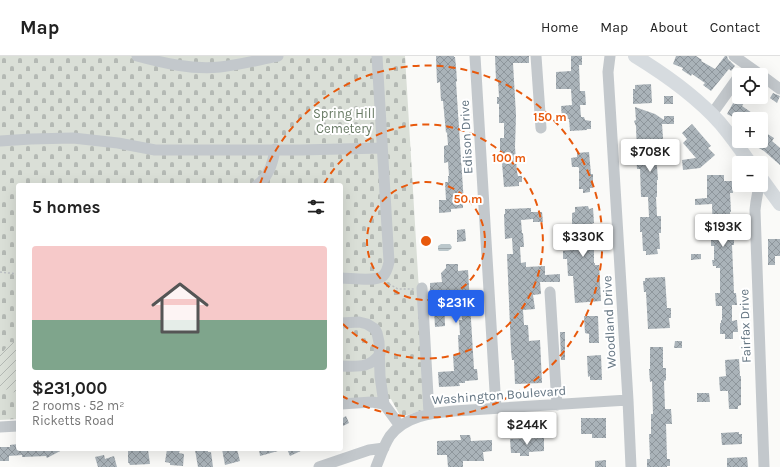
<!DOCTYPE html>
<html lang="en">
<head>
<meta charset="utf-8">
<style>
	body { margin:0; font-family:Karla,sans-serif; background:#f2f2f2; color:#222; height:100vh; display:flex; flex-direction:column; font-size:15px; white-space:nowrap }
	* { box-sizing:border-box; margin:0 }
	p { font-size:13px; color:#767676 }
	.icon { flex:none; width:22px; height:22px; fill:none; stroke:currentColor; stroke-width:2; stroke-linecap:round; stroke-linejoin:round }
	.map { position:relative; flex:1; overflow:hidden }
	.sheet { position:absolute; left:16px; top:127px; width:327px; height:268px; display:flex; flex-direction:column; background:#fff; border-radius:4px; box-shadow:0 4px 16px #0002 }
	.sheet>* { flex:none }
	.buttons { position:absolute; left:732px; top:12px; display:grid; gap:8px }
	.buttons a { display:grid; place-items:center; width:36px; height:36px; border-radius:4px; background:#fff; box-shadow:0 4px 16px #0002; font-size:20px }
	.price { position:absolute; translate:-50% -34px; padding:0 9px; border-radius:4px; background:#fff; color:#222; font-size:13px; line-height:26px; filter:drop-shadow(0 1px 2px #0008) }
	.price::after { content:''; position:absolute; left:50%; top:24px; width:12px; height:9px; margin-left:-6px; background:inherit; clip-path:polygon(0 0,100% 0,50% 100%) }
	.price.on { background:#2563eb; color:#fff }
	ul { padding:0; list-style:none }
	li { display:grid; align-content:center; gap:8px; height:212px; padding:0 16px }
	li+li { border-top:1px solid #e0e0e0 }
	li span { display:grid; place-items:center; height:124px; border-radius:4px; color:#555 }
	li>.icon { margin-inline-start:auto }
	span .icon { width:72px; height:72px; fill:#fffc; stroke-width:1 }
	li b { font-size:17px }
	h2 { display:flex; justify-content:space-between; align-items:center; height:48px; padding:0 16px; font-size:17px }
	header { display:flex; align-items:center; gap:24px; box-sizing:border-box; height:56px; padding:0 20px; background:#fff; border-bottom:1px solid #e0e0e0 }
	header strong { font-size:19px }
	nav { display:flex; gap:22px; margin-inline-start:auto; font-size:14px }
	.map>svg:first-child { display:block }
</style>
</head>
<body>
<header>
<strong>Map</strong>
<nav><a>Home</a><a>Map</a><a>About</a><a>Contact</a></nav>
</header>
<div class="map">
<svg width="780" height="411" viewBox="0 0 780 411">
	<defs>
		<pattern id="cemetery-stones" width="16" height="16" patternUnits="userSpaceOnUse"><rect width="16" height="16" fill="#dadfd7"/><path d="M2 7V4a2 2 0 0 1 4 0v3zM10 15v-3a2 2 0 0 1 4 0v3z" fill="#b4b9b4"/></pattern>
		<pattern id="garden-furrows" width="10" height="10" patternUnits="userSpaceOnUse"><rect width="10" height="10" fill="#dadfd7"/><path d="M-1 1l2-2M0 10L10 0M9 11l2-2" fill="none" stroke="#b4b9b4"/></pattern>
		<pattern id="water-rules" width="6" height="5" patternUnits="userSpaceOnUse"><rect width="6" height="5" fill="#bbc7cb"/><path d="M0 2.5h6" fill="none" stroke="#9ca6aa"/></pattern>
		<pattern id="building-cross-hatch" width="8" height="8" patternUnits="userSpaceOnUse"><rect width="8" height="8" fill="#aab3b9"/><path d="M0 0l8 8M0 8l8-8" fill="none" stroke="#8e969c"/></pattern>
	</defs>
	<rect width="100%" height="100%" fill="#fafaf8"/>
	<path fill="url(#cemetery-stones)" d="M0,0h405l21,353 -25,8 -10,-18 -50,2v-216h-323v234l-18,1z"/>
	<path fill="url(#garden-furrows)" d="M10,286l8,1v51l-18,-7v-35h3z"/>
	<path fill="url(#water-rules)" d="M441,188h9l2,3 -1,2 -3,2h-9l-1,-1v-4z"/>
	<path fill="url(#building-cross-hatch)" d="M436,0h18v1h1l1,10 1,14 -1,1 8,122h-1v4l-12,1v3l-12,1v-13h7l-1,-18h3v-6h1l-1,-14 -4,1v-17l4,-1 -1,-13 -1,1 -3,-32h-2l-1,-19 -3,1z
		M495,0h34v7h-16l3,52 -1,32 2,25 1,4h4v6h-3v4l-15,1 -2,-24h-2v-25h4v-15h-5v-19h-2v-7h2l-1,-17h-2z
		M571,0h11v9h-3l1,26h5l1,14h-6l1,12h3l1,3 6,1v8h-4v1l-17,1 -1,-12h-7l-1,-13 11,-1 -1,-16h-15v-17l15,-1z
		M676,0h20l6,4 -1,1 14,8 10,-13h2l1,3 7,7 -4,5 -2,-2 -18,22 -8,-6 2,-2 -13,-9 -1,2 -9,-6 1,-2 -10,-4z
		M651,28l1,19 -19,1v-15h2v-4z
		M773,37l7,3 -3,7 -7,-5z
		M664,40h9v8h-9z
		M736,42l8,5 -2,3 13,9 -3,4h-15l-10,-5z
		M635,51l20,7 9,6v-4h10v8h-12l2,28 -8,1 2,27h-1v17h-1l1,19h4v17h-2l1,16h-3l1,5 -12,1v-4h-3l-1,-19h-2v-15h9l-1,-20h-7l-1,-28h-3l-1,-15h1l-1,-28 -2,-5 2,-1z
		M692,68l19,22 -3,2 7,7 -15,13 -17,2 -1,-10 14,-2 -13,-15 4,-4 -5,-6z
		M761,74l13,8 -2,3 8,7v17l-16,-14 -9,-5 3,-5h3z
		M589,96l2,22h2v14h-3v4l-7,1v-4h-4v-21l-1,-1h-6l-1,-9 6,-1v-4z
		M707,119h17v6h8l1,12h-3l1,19h-1l1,21h3v12h-2l2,48h2l1,12h-5v16l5,-1 1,12h-5v7h-8v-5h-5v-11h1v-3h1v-14h-6l-1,-13h5v-25h-4v-2h-3l-1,-6h2v-14h-3v-8h2l-1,-34 -17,1v-6l12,-1z
		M588,150l1,3 4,-1 1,15 -3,1 2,20h1v19h1v2h4l2,36 -26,2 -2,-27h-5l-1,-17h-4v-8l10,-1 -3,-26h2v-11l3,-1v-5z
		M531,152v4h11l1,10h-10v-3l-12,1 1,13h1l1,14h-4l1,16 5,-1v5l19,-1v9l15,-1v8h-20l1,12 -8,1 2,14 -12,1 1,15h4l1,16 11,-1 2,43 -27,1 -1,-24h-2l-1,-10 -4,-96h6l-1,-16 -7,1 -1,-25h1v-5z
		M465,173l1,12 -9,1v-12z
		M768,183h12v17h-5v9h-7z
		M691,198h10v5l-10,1z
		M446,208h12v7l10,-1 6,99h3l1,11 -13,1v2h-6l1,3 -21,1 -1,-15 16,-1 -1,-16h6l-1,-20h2l-1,-15h3l-2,-24 -16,1 1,29 -10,1 -2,-35h-3v-9l12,-1 -1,-9 5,-5z
		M665,221l2,31h4v10h-2l1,10 -22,1 -2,-37h-2l-1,-11h2v-3z
		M584,260h14l1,27h-10v-9l-4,-1z
		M560,276h5v28h-4z
		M675,285h7v7h-8z
		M650,291h13v21h3v12l-2,1 1,28h6l1,15h-6l1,35h3v7h-3v1h-20v-8h3l-1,-25h2v-20h2l-1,-33 -2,1 -1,-13h1z
		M601,299l1,25h-12v-4l-2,1 -1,-21z
		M739,303l1,17h1v29l-3,1v3h-9l-1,-18h-8l-1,-14 7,-1 -1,-16z
		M697,337h12l1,9h-13z
		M346,360l3,7 -8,4v-8z
		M581,362h25v20h-14v-4h-11z
		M739,376v2h3v10l-20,1 -1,-12z
		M460,379h10l1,6 21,-1v11l-9,1 1,9h-21v6h-15l-1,-12h-10v-14l24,-1z
		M544,382v13l-15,1v4h-9v-3h-9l-1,-14z
		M18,388v5h46l-17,9 -1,-2 -24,1v-2l-13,1v5h-9v-14h10v-2z
		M167,393h13l-1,4 5,1 -1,12 -13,-1v-2l-5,-1z
		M196,393h12v3h3l2,15h-15l-3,-17h1z
		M222,393h15l3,12 -15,4z
		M259,393h19v2l-18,5z
		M287,393h18l-15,7z
		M148,394l2,14 -20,1 -1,-2h-1v-12z
		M104,399l1,4 9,-3 3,11h-19l-3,-10z
		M747,401l1,10h-21v-9z
		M606,404v7h-11v-6z"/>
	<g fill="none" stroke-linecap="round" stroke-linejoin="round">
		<path stroke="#bbbfc2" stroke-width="1.5" stroke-dasharray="2 2" stroke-linecap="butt" d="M0,216l18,2
			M389,228l9,5h16"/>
		<path stroke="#c3c8cc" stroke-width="11" d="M137,0c26,7 55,14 83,11 19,-2 39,-7 58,-11
			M475,0l21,352
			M536,0l5,72
			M610,0l-2,16 20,328 3,67
			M734,0l27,19
			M761,19l19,14
			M712,58l27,-38
			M0,85l31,-2 42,-1 45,5 37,7h145l82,-2
			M257,129c12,-8 16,-22 18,-36
			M759,129l-3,17 -1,8 9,257
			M341,222c10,0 34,4 42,-2 4,-4 5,-9 6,-14l-12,-206
			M422,232l7,126
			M550,236l7,113
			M341,267l18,-1 8,2 8,5 2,4 2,9 1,34 4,28
			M341,310c16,0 28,3 39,-12
			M341,348l31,-2 12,2 16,22
			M0,371l18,-1
			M319,411l50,-17 15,-2
			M376,411c4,-10 8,-22 14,-31 15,-20 41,-23 64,-25l174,-11"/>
		<path stroke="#d6dbdf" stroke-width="14" d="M635,0c31,19 61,40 85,67 11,13 21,27 30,40
			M761,122l19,26"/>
	</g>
	<g fill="none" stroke="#e8590c" stroke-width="2" stroke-dasharray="7 5">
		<circle cx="426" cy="185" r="59"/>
		<path d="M324 128A117 117 0 1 1 341 266"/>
		<path d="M260 128A176 176 0 1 1 342 340"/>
	</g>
	<g text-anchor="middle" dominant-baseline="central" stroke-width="4" stroke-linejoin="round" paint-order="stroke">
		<g font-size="13" fill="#687a64" stroke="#fff">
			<text x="344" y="57">Spring Hill<tspan x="344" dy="15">Cemetery</tspan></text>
		</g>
		<g font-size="13" fill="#657683" stroke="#fff">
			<text transform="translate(466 81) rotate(-93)">Edison Drive</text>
			<text transform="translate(609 266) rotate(-93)">Woodland Drive</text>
			<text transform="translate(745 270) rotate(-92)">Fairfax Drive</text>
			<text transform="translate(499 339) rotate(-4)">Washington Boulevard</text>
		</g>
	</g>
	<circle cx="426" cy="185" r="6" fill="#e8590c" stroke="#fff" stroke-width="2"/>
	<g font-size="12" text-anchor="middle" font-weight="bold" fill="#e8590c" stroke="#fff" stroke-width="4" stroke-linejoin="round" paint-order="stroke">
		<text x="550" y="65">150 m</text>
		<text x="509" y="106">100 m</text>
		<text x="468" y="147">50 m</text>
	</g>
</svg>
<div class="buttons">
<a><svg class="icon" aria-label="locate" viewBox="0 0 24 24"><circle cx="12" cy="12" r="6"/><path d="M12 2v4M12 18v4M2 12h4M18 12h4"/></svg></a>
<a>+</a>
<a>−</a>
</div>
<b class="price" style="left:650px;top:117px">$708K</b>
<b class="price" style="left:723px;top:192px">$193K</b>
<b class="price" style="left:583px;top:202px">$330K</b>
<b class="price on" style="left:456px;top:268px">$231K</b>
<b class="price" style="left:527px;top:390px">$244K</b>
<section class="sheet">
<h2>5 homes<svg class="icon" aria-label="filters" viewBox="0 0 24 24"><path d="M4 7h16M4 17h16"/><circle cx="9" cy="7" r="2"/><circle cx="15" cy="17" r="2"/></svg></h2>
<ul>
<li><span style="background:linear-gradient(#f6c9c9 60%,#7fa58c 0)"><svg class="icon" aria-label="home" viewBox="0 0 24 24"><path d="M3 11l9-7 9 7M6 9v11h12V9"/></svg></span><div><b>$231,000</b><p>2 rooms · 52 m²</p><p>Ricketts Road</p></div></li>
</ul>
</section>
</div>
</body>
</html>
